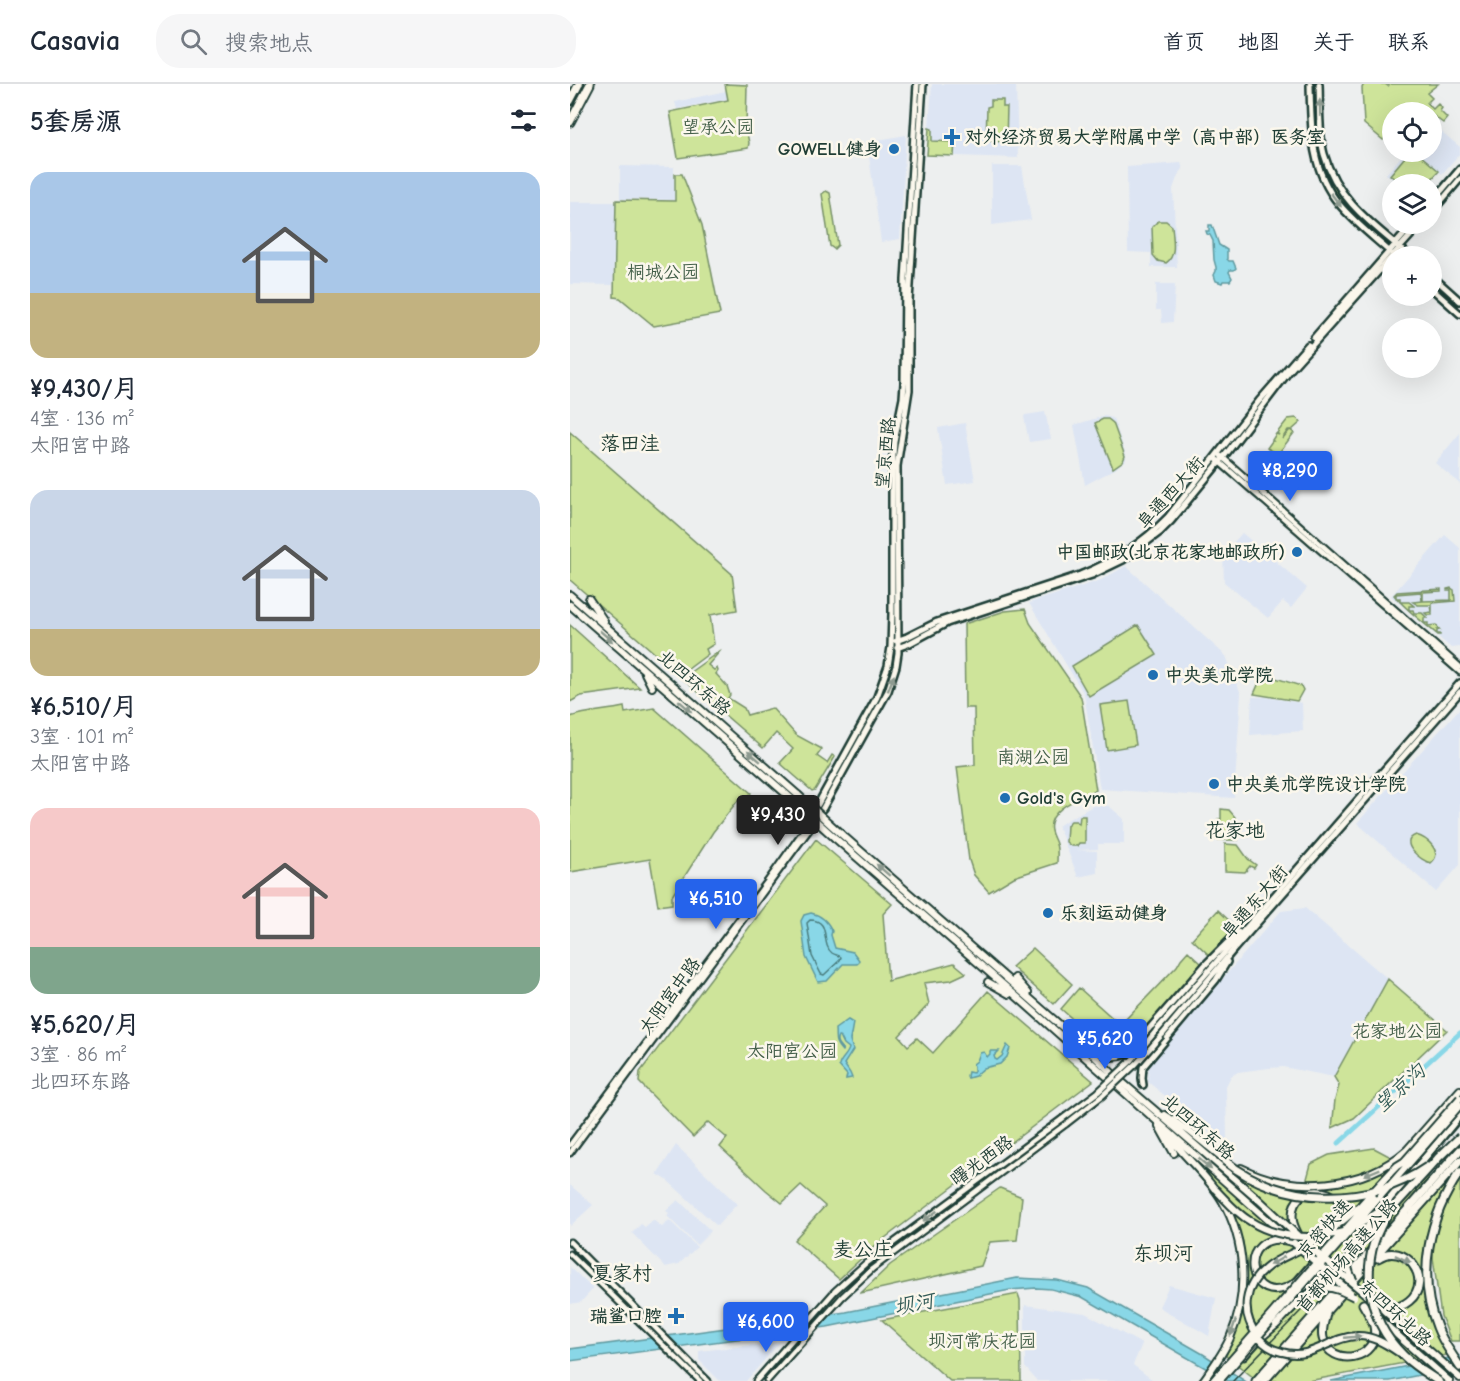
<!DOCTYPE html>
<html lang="zh">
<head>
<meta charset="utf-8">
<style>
	body { margin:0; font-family:"Comic Neue","LXGW WenKai TC",sans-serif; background:#f6f6f7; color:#1f2937; height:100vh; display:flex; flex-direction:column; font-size:22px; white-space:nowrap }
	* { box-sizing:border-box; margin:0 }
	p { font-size:20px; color:#747a83 }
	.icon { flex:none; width:33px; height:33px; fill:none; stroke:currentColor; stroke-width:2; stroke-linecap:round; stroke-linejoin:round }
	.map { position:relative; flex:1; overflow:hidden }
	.side { display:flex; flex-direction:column; background:#fff; width:570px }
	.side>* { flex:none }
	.fabs { position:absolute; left:812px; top:18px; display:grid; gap:12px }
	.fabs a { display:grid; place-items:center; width:60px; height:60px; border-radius:50%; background:#fff; box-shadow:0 6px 24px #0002; font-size:30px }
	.price { position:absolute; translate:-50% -51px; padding:0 14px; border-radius:6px; background:#2563eb; color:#fff; font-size:20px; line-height:39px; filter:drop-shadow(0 2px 3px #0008) }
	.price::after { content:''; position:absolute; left:50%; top:36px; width:18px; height:14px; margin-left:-9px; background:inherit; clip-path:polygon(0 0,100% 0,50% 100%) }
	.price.selected { background:#222; color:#fff }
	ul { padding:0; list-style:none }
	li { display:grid; align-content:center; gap:12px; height:318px; padding:0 30px }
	li span { display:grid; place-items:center; height:186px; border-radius:18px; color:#555 }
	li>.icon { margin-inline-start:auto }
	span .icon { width:108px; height:108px; fill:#fffc; stroke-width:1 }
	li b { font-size:26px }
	h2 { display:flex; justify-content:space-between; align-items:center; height:72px; padding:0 30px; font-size:26px }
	header { display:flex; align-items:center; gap:36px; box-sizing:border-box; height:84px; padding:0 30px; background:#fff; border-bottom:2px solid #e0e1e3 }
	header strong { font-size:28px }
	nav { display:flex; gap:33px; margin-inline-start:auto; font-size:21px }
	.search { width:420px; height:54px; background:#f6f6f7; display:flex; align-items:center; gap:15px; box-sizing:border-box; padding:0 21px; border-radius:24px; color:#747a83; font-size:22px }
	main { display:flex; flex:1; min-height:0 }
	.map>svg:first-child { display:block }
</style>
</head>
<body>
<header>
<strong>Casavia</strong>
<div class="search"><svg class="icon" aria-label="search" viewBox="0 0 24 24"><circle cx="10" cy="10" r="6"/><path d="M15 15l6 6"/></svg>搜索地点</div>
<nav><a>首页</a><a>地图</a><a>关于</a><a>联系</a></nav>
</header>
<main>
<section class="side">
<h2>5套房源<svg class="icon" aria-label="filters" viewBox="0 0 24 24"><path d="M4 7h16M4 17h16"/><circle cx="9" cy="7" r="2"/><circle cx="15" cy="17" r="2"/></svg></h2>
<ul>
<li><span style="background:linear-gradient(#a9c7e8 65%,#c2b280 0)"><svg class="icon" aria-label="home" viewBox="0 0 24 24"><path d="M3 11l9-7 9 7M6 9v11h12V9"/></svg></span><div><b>¥9,430/月</b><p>4室 · 136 m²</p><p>太阳宫中路</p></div></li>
<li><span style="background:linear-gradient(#c9d6e8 75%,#c2b280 0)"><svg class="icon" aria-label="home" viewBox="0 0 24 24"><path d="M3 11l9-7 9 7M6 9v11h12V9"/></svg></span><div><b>¥6,510/月</b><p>3室 · 101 m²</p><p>太阳宫中路</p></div></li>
<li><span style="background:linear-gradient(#f6c9c9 75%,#7fa58c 0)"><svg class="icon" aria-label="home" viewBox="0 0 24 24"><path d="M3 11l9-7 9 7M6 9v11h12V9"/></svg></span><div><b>¥5,620/月</b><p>3室 · 86 m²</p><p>北四环东路</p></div></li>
</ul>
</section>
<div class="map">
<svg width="890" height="1297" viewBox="0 0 890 1297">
	<rect width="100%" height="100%" fill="#edefef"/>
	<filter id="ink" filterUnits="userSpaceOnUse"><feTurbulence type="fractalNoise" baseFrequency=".0167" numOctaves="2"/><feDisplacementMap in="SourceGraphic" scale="12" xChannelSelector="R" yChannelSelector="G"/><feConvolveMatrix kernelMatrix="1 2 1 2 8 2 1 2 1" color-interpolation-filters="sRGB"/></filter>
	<g filter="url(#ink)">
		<path fill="#dde5f3" d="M362,0h84l2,74 -91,-3z
			M156,7l1,8 -50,10 -2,-7z
			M861,39l29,24v6l-18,21 -3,-3 -11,13h-29l-13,-10 19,-22h26z
			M336,51l-6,104 -19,3 -14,-100z
			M611,79l2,6 -5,6 -5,14 4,78h-26v-14l-23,-1 -1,-85z
			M50,82l54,1v33l-54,-1z
			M422,82h30l9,54 -39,5z
			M0,118h46l-3,83 -43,-1z
			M586,200h19l-2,38 -11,1 -1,-13h-5z
			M475,328l6,27 -22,3 -5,-25 1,-2z
			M534,332l9,2 13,37v5l-11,9 -30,16 -11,-60z
			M395,339l10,58 -28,4 -9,-57z
			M890,349v51l-25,-21z
			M672,449l65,55 -16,20 -8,-7 -15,17 -44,-36 -1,-28z
			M875,451l15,13v99l-9,1 -60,-52z
			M556,482l100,90 15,38 -7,104 -134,-9 -16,-95 -55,-91 72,-23z
			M682,613h13l37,6 1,28 -53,4z
			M890,624v157l-24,27 -79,-69z
			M523,722h16l15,13v25h-26v5l-23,1 22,1v22l-19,4 -20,-51 9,-6z
			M735,824l83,71 -54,98 -51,-10 -14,1 -31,4 -7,4 -5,10 1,53 -5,3 -74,-60 1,-18 132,-153z
			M106,1061l61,59 -20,22 -50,-46 -10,-6z
			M0,1101l23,20 -23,21z
			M108,1116l33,31 -14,14 -30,-29 2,-3 -3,-2z
			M83,1136l9,7 7,-7 28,27 -18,17 -14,3 -33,-34 9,-9 4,3z
			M0,1183l23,22 -12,13 -11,2z
			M599,1201l47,13 -7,38 -50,-29z
			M455,1221l60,8 57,31 -9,21 21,16h-117l-12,-14z
			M210,1258l-34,39h-26l-21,-21v-9z"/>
		<path fill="#cee49a" stroke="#769067" stroke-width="1.5" d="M155,0l22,1 -1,43 3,15 -1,5 -70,10 -8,-46 58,-12z
			M742,0h4c1,46 1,85 33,122 9,11 21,19 31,28l-1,4h-2l-19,-17 -20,-21 -12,-20 -11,-31z
			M794,0h21l3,2 2,-2h48l-11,9 5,5 -5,5 6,6 5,-5 4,4 -2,3 7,7 -4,5 -12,-9v-2h-15l-7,-4h-10l-1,4h-6v18l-9,10 -19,-16 -2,-36z
			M421,16h12v7h4l-1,35 -20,-1 1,-34 4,-1z
			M359,44l3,1v12l23,1 -1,14 -27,-1z
			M839,68h11v3l19,16 -12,13h-26l-11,-9z
			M105,90h7l20,51 18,89 -66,12 -34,-28 -6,-1 2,-97 59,1z
			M256,107l4,2 8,52 -4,4 -4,-3 -8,-52z
			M588,137h8l6,5c1,13 5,30 -6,37l-8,-2 -5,-6 -1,-28z
			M726,334l5,4 -9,8h-4l-6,9 7,-8 1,-1 4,3 -16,21 -11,-6 5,-7h1l-1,-1 4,-6 3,1 -2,-2 11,-14z
			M533,335h5l5,4 12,33 -2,5 -10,7 -18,-45z
			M0,348l162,142 5,36 -27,5 4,29 -8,5 2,5 -28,21 -110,-95z
			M881,504l3,2 1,11 -23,2v12h-5l-2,-2 7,-1 -1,-7h-13l-5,-3 9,-1 -1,-9 -25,2v4h4v4h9l5,4h-5v4h4l1,3h8l5,5h-3v5h4v3l8,-1 4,5h-3v4h3v1h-2c-15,-13 -32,-25 -44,-40l3,-3 44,-3v2l-18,1v9l28,-1v-10h-4v-1z
			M455,525l5,14 51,74 15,93c-16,8 -50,19 -45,41 1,5 4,9 5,13 2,6 1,13 1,19l-43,14 -25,15 -15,-17 -5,-15 -12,-93 18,-2 -1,-57h-9l-1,-84 41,-13z
			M0,541l70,63 -59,8 -11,6z
			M568,541l19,30 -68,41 -17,-30z
			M151,566l-13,15 6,5 3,-2 1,3 -2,3 11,12 3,9 -2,3 16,10 3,7 25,-7 24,27 26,14 -5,7 10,7 5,-8 3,2 -20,33 -3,1 -32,-28 13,-14 -17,-16 -13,15 -81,-70z
			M693,590l38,12 2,4 -6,11 -43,-7z
			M559,617l7,44 -29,5 -7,-45z
			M54,623l1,6 29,-5 97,85 -8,9 -4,-3 -26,33 -41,64v8l-14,2 -8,-47 -80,13v-155c18,-6 36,-6 54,-10z
			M651,725l8,1 6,7 3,23h-21l1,-21h3z
			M510,732h5v27h-6l-2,3h-6l-5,-4 1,-17 4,-4h5l3,3z
			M846,751c11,3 28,17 15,28 -10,-2 -34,-21 -15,-28z
			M246,755l76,65 -9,10 5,67 66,-18 12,10 -15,7 -27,3 5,21 -30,32 9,10 9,-8 16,15 55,-62 105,90 -216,163 -38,35 -45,-39 31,-34 -24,-21 -19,18 -16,-13 -46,-43 7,-9 -19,-16 -15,15 -54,-55 1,-10z
			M655,760l13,1 10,14 8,6 -2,3 -4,-2 -5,6 -20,-1z
			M648,826l18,17 -25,27 -2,1 -17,-16z
			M463,864l39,36 -18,20 -42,-37z
			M618,867l15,14 -63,69 -16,-13 53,-55 4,-7z
			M818,895l59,51 -93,88 -22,10 3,-28 4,-15 -5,-8z
			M509,904l58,52c-9,11 -14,16 -28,11l-48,-42z
			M804,1064l73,39 -22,61 1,51 7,25 14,31 -139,26h-50l-32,-25 21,-65 -4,-49 -10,-27 -58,-66 89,33 40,8 7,-26 18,-9z
			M888,1095l2,2v160h-9l-10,-25 -9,-66 11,-44z
			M430,1104l22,9 -5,43 -27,2 -9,24 -120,27 29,-28z
			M448,1210l2,6 1,81h-71l-68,-61z"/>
		<path fill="#89d7e7" stroke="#5f999f" stroke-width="1.5" d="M639,141h3l7,20 8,5v9l2,2h4l3,7 -2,2h-4l-1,2 3,6 -2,3h-7l-1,2 -6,-2 -2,-6 2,-4v-4l-2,-7 -1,-19 -3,-6 -3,-1 -1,-3h3z
			M241,829c10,2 17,9 21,18l-1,4 4,13 18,4 6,8 -2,4h-14l-16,17 -9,1 -12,-25 -5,-36 3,-6z
			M278,936l5,3 -3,17 3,10 -9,14 6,9 2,5 -6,1 1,-4 -8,-9c1,-7 9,-11 10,-18l-5,-4 -4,-8h-2c-3,6 1,9 5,14l-1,1c-9,-10 -6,-11 -7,-22z
			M437,961l3,3 -3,9 -7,7 -16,4 -9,8 -7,2 -1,-2 1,-4 5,1 1,-2v-5l-1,-2 4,-3 3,-8 4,-1 3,5 3,-3v-3h9l-5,5 1,3 2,1 5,-4z
			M447,1194l40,2 31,8 115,66 42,27h-17l-146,-84 -31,-8 -15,-1 -26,2 -183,37 -257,34v-12l276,-37z
			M890,1272v11l-70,14h-59z"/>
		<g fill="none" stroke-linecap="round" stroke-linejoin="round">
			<path stroke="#497b7c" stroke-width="1.5" d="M240,836c22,0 10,24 22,33 3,2 6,2 9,4l-1,3 -16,15 -3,-1 -9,-18 -5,-33z"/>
			<path stroke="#89d7e7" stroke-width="5" d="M769,1059l121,-110"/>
			<defs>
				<path id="secondary" d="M651,372l239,211
					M645,374l245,214
					M0,1061l197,-263 42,-59 5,-9 4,-10
					M0,1069l239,-323 14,-22
					M0,1158l138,139
					M0,1170l130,127
					M724,1200l61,-71
					M704,1239l50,-57
					M674,1273l17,-19
					M186,1297l79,-90 31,-28 196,-144
					M197,1297l75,-84 30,-28 194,-145"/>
				<path id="primary" d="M740,0c1,42 0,86 29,120 15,18 33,32 51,48
					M749,0c1,23 -1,47 5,70 13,47 51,72 86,102
					M861,119l29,-34
					M861,129l29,-34
					M861,191l29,26
					M861,204l29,26
					M744,254l99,-114
					M326,557l11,-4 30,-15 143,-47c33,-13 63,-32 88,-58l91,-116 49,-56
					M327,564l11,-4 39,-21 145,-48 31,-15 37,-28 11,-11 52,-63 67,-88 131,-146
					M248,720l59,-107 11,-31 3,-19 1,-34v-144l2,-27 9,-44 1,-15 1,-103 12,-196
					M253,724l65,-117 8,-25 2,-13 -1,-187 12,-76v-89l14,-217
					M586,947l304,-348
					M592,951l73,-87 225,-256
					M541,973l10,-1 6,-2 79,-90 32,-32
					M573,1001l-1,-7 1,-11 73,-87 11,-18"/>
				<path id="trunk" d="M0,511l228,200
					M19,515l15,22
					M0,521l223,195
					M75,589l7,14
					M270,749l244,213 32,31 141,121
					M265,754l188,164 271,241
					M445,894l13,15
					M418,898l21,12
					M519,964l22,9
					M595,1031l24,16 40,32
					M589,1042l15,27
					M599,1052c16,22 39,40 53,64 24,41 27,94 8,138 -7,16 -17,29 -27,43
					M671,1084c51,26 122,21 166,-18l53,-60
					M819,1116l68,-80 3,-6
					M730,1154c-2,-5 -6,-11 -7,-17 -7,-45 71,-37 44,12
					M722,1158c-60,-17 -46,75 4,40
					M792,1207l98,87
					M808,1234l71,63
					M693,1252l13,-11"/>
				<path id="motorway" d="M0,17l9,-17
					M0,38l20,-38
					M890,1088c-31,44 -44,103 -23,155 5,14 15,27 23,40
					M803,1217c6,2 12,5 18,6 7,1 13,-2 18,-6 26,-21 -5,-61 -31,-43
					M756,1230c-2,8 -5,16 -3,24 7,31 58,22 51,-12 -2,-8 -7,-15 -11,-22
					M686,1297l204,-231
					M694,1297l196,-220"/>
			</defs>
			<use href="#secondary" stroke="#1f3d34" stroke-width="9"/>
			<use href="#primary" stroke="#1f3d34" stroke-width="10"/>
			<use href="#trunk" stroke="#1f3d34" stroke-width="10"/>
			<use href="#motorway" stroke="#1f3d34" stroke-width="11"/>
			<use href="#secondary" stroke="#fbf7ec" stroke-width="4.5"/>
			<use href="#primary" stroke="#fbf7ec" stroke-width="5"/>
			<use href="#trunk" stroke="#fbf7ec" stroke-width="6"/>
			<use href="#motorway" stroke="#fbf7ec" stroke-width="7"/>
			<path stroke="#1f3d34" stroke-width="1.5" d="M663,1297l89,-92 138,-168"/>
			<defs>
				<path id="secondary-bridge" d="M492,1035l36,-27 34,-32 24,-29
					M496,1040l36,-28 34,-32 26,-29"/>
				<path id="trunk-bridge" d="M228,711l42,38
					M223,716l42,38
					M833,1079l57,-65
					M645,1105c11,11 21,24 35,32 26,17 63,20 92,11
					M687,1114l41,38
					M787,1142l23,-15 9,-11
					M724,1159l56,49
					M735,1159l57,48
					M784,1197c-18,-26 7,-45 23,-65
					M706,1241c10,-10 32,-36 46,-37 11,-2 22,4 32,9
					M828,1268c-12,-8 -26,-17 -42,-16 -27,1 -44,25 -74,16 -9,-2 -17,-7 -23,-14 -8,-10 -14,-24 -12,-38 2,-13 8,-23 18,-31 10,-9 24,-14 36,-20 9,-5 18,-11 27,-17 11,-8 22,-17 32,-26 12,-13 24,-27 37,-40l8,-5
					M643,1297l160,-183
					M649,1297l241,-276"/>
				<path id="motorway-bridge" d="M868,1074l22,-21
					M655,1077c56,45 143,47 202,6
					M868,1297c-12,-8 -24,-15 -34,-25 -40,-38 -46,-99 -15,-144l51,-56"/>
			</defs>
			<use href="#secondary-bridge" stroke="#1f3d34" stroke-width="9" stroke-linecap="butt"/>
			<use href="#trunk-bridge" stroke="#1f3d34" stroke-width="10" stroke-linecap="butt"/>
			<use href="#motorway-bridge" stroke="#1f3d34" stroke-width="11" stroke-linecap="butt"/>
			<use href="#secondary-bridge" stroke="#fbf7ec" stroke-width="4.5"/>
			<use href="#trunk-bridge" stroke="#fbf7ec" stroke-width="6"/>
			<use href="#motorway-bridge" stroke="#fbf7ec" stroke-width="7"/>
		</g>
		<defs><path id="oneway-solid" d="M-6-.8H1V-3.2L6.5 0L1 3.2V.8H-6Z" transform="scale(1.5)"/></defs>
		<g fill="#8d9a90">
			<use href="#oneway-solid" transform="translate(750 24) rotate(-91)"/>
			<use href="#oneway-solid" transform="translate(766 116) rotate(53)"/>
			<use href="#oneway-solid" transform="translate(36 552) rotate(41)"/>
			<use href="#oneway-solid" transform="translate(321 599) rotate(-69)"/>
			<use href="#oneway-solid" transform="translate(115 622) rotate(41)"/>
			<use href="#oneway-solid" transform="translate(184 672) rotate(-139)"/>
			<use href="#oneway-solid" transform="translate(313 786) rotate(-139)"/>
			<use href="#oneway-solid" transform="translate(635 1080) rotate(41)"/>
			<use href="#oneway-solid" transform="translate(802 1088) rotate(158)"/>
			<use href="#oneway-solid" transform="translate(360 1132) rotate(144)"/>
			<use href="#oneway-solid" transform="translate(833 1175) rotate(25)"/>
			<use href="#oneway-solid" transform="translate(707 1177) rotate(151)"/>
			<use href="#oneway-solid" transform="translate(663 1244) rotate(109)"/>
			<use href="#oneway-solid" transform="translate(783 1253) rotate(-5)"/>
		</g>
	</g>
	<g fill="#1f6fb2" stroke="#fbf7ec" stroke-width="2">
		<path d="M379 44h6v6h6v6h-6v6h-6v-6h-6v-6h6z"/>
		<circle cx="324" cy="65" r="6"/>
		<circle cx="727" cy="468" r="6"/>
		<circle cx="583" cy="591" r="6"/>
		<circle cx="644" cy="700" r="6"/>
		<circle cx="435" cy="714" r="6"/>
		<circle cx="478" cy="829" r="6"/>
		<path d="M103 1223h6v6h6v6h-6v6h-6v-6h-6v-6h6z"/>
	</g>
	<g text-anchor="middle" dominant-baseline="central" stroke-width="5" stroke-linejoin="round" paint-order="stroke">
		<g font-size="18" fill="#425e48" stroke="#fbf7ec">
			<text x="148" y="43">望承公园</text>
			<text x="93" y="188">桐城公园</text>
			<text x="463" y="673">南湖公园</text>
			<text x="827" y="947">花家地公园</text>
			<text x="222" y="967">太阳宫公园</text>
			<text x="412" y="1257">坝河常庆花园</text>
		</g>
		<g font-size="18" font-weight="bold" fill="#1f3d34" stroke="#fbf7ec" text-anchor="start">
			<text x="395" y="53">对外经济贸易大学附属中学（高中部）医务室</text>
			<text x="312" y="65" text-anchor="end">GOWELL健身</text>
			<text x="715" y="468" text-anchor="end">中国邮政(北京花家地邮政所)</text>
			<text x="595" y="591">中央美术学院</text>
			<text x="656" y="700">中央美术学院设计学院</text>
			<text x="447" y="714">Gold's Gym</text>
			<text x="490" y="829">乐刻运动健身</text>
			<text x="92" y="1232" text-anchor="end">瑞鲨口腔</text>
		</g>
		<g font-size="18" fill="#1f3d34" stroke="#fbf7ec">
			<text transform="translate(316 369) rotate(-84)">望京西路</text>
			<text transform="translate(601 409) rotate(-48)">阜通西大街</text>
			<text transform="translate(124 599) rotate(41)">北四环东路</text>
			<text transform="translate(685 818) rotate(-49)">阜通东大街</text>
			<text transform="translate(100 912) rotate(-54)">太阳宫中路</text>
			<text transform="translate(628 1043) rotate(41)">北四环东路</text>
			<text transform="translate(412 1077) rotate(-36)">曙光西路</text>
			<text transform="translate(755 1145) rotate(-49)">京密快速</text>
			<text transform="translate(777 1172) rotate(-49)">首都机场高速公路</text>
			<text transform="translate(825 1229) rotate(42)">东四环北路</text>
		</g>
		<g font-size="20" fill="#1f3d34" stroke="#fbf7ec">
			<text x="60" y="359">落田洼</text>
			<text x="665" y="746">花家地</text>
			<text x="293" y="1165">麦公庄</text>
			<text x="593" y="1169">东坝河</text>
			<text x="52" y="1189">夏家村</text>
		</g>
		<g font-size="20" font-style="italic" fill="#345c58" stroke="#fbf7ec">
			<text transform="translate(830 1004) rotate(-42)">望京沟</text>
			<text transform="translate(344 1220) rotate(-11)">坝河</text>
		</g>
	</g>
</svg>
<div class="fabs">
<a><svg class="icon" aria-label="locate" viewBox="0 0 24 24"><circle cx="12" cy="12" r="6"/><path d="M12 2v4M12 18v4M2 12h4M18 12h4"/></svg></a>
<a><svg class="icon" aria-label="layers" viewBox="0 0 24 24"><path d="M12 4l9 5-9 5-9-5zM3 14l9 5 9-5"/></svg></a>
<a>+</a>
<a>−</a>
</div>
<b class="price" style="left:720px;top:418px">¥8,290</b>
<b class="price selected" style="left:208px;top:762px">¥9,430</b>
<b class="price" style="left:146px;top:846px">¥6,510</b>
<b class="price" style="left:535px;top:986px">¥5,620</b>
<b class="price" style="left:196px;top:1269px">¥6,600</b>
</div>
</main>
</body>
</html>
